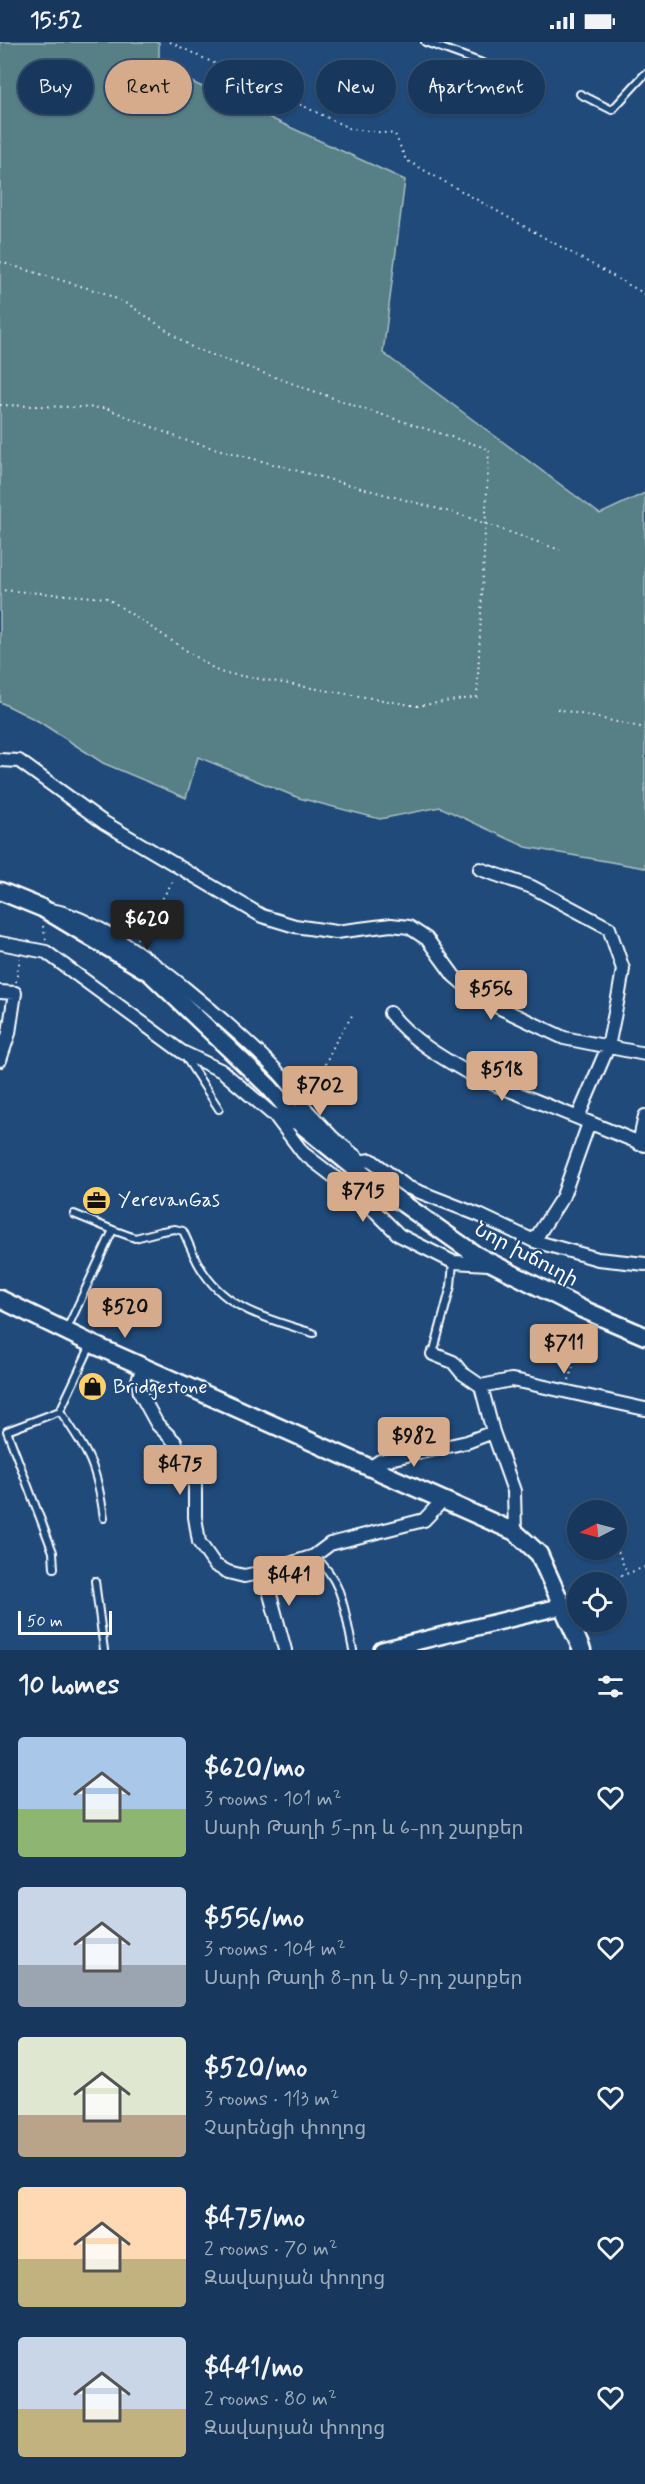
<!DOCTYPE html>
<html lang="en">
<head>
<meta charset="utf-8">
<style>
	body { margin:0; font-family:Mynerve,"Noto Sans Armenian",sans-serif; background:#244365; color:#f1f3f6; height:100vh; display:flex; flex-direction:column; font-size:22px; white-space:nowrap }
	* { box-sizing:border-box; margin:0 }
	p { font-size:20px; color:#9eacbb }
	.icon { flex:none; width:33px; height:33px; fill:none; stroke:currentColor; stroke-width:2; stroke-linecap:round; stroke-linejoin:round }
	.map { position:relative; height:1608px; overflow:hidden }
	.drawer { display:flex; flex-direction:column; background:#17385c; flex:1 }
	.drawer>* { flex:none }
	.guide { position:absolute; left:18px; top:18px; width:609px; height:54px; display:flex; gap:12px }
	.needle { width:39px; rotate:264deg }
	.fabs { position:absolute; left:567px; top:1458px; display:grid; gap:12px }
	.fabs a { display:grid; place-items:center; width:60px; height:60px; border-radius:50%; background:#17385c; box-shadow:0 2px 4px #0004,0 0 0 2px #365272; font-size:30px }
	.scale { position:absolute; left:18px; bottom:15px; width:94px; box-sizing:border-box; padding-left:6px; border:3px solid #fff; border-top:0; font-size:16px; line-height:21px; white-space:nowrap; color:#fff; -webkit-text-stroke:4px #1f4a7a; paint-order:stroke }
	.price { position:absolute; translate:-50% -51px; padding:0 14px; border-radius:6px; background:#d6ab8b; color:#111; font-size:20px; line-height:39px; filter:drop-shadow(0 2px 3px #0008) }
	.price::after { content:''; position:absolute; left:50%; top:36px; width:18px; height:14px; margin-left:-9px; background:inherit; clip-path:polygon(0 0,100% 0,50% 100%) }
	.price.selected { background:#222; color:#fff }
	ul { padding:0; list-style:none }
	li { display:flex; align-items:center; gap:18px; height:150px; padding:0 18px }
	li span { display:grid; place-items:center; flex:none; width:168px; height:120px; border-radius:6px; color:#555 }
	li>.icon { margin-inline-start:auto }
	span .icon { width:72px; height:72px; fill:#fffc; stroke-width:1 }
	li b { font-size:26px }
	h2 { display:flex; justify-content:space-between; align-items:center; height:72px; padding:0 18px; font-size:26px }
	.pill { padding:0 21px; border-radius:27px; background:#17385c; box-shadow:0 2px 4px #0004,0 0 0 2px #365272; font-size:21px; line-height:54px }
	.pill.selected { background:#d6ab8b; color:#111 }
	.status { display:flex; justify-content:space-between; align-items:center; height:42px; padding:0 30px; background:#17385c; direction:ltr }
	.status svg { height:16px; fill:currentColor }
	.map>svg:first-child { display:block }
</style>
</head>
<body>
<div class="status"><b>15:52</b><svg viewBox="0 0 49 12"><path d="M0 12V9h3v3zM5 12V6h3v6zM10 12V3h3v9zM15 12V0h3v12zM26 1h20v11H26zM47 4h2v5h-2z"/></svg></div>
<div class="map">
<svg width="645" height="1608" viewBox="0 0 645 1608">
	<rect width="100%" height="100%" fill="#1f4a7a"/>
	<filter id="ink" filterUnits="userSpaceOnUse"><feTurbulence type="fractalNoise" baseFrequency=".0167" numOctaves="2"/><feDisplacementMap in="SourceGraphic" scale="12" xChannelSelector="R" yChannelSelector="G"/><feConvolveMatrix kernelMatrix="1 2 1 2 8 2 1 2 1" color-interpolation-filters="sRGB"/></filter>
	<g filter="url(#ink)">
		<path fill="#567f86" stroke="#aabfc2" stroke-width="1.5" d="M0,0h159v25l246,113 -22,173 217,161 45,-21v375l-119,-21 -86,-40 -60,12 -81,-21 -101,-41 -12,41 -83,-35 -65,-42 -38,-19z"/>
		<g fill="none" stroke-linecap="round" stroke-linejoin="round">
			<defs>
				<path id="service" d="M425,0l63,23
					M580,52l32,16 33,-36
					M184,1013l35,54
					M74,1172l39,16
					M66,1289l47,-101 22,8 27,-7 13,-2 8,2c7,14 12,30 21,42 25,38 68,47 109,60
					M91,1303l-31,66c29,42 37,55 44,107
					M433,1312l18,-68 2,-24
					M314,1514c30,25 31,58 39,94
					M54,1526l-1,-16 -46,-121 53,-20
					M95,1539l9,69"/>
				<path id="minor" d="M0,718l19,1 84,61 159,94 33,10 41,6 55,-7 18,2 18,12 27,37 27,23 83,39 81,16
					M480,827l52,18 77,41 14,41 -4,24 -11,54 -30,70
					M0,901l46,9 136,100 40,19 49,42 32,13c0,-6 1,-13 0,-19 -8,-30 -122,-124 -152,-145 -25,-18 -70,-48 -101,-52
					M390,971c21,27 52,45 82,62l173,70
					M0,1018l9,-27 6,-40 -15,-1
					M303,1064l30,32 28,23
					M276,1075l27,36 60,46 36,36 54,27 35,2
					M639,1102l6,-28
					M351,1121l20,-3 36,27 72,28 55,26 64,18 47,5
					M534,1199l29,-45 26,-73
					M433,1312l20,8 9,11 19,13 12,46 21,59 1,41
					M144,1324l-6,14 2,13 17,31 18,18 20,41v34l4,25 16,23 13,7 16,4 20,-4 50,-16 16,-12 94,-24 19,-20
					M481,1344l30,-6 12,2 122,27
					M371,1425l9,-6 87,-19 26,-10
					M264,1530l21,78"/>
				<path id="tertiary" d="M382,1608l181,-44"/>
				<path id="secondary" d="M0,849l42,17 108,65 119,114 34,39 68,55 105,74 106,54 63,27
					M0,1257l92,45 423,188 24,22 43,96"/>
			</defs>
			<use href="#service" stroke="#fff" stroke-width="10"/>
			<use href="#minor" stroke="#fff" stroke-width="16"/>
			<use href="#tertiary" stroke="#fff" stroke-width="20"/>
			<use href="#secondary" stroke="#fff" stroke-width="21"/>
			<path stroke="#fff" stroke-width="2" stroke-dasharray="1.5 4.5" stroke-linecap="butt" d="M170,0l181,87 44,5 11,26 239,134
				M0,220l104,31 27,13 62,42 171,61 125,40 -12,248 -60,9 -198,-34 -112,-74 -107,-8
				M0,363l106,3 78,32 277,75 99,35
				M557,667l88,19
				M43,884l3,15
				M137,897l38,-61
				M16,940l4,-24
				M310,1055l25,-54 18,-29
				M569,1338l17,-55
				M616,1474l6,-2
				M616,1504l11,28
				M604,1540l41,-15
				M572,1554l6,-2"/>
			<use href="#service" stroke="#1f4a7a" stroke-width="6"/>
			<use href="#minor" stroke="#1f4a7a" stroke-width="12"/>
			<use href="#tertiary" stroke="#1f4a7a" stroke-width="15"/>
			<use href="#secondary" stroke="#1f4a7a" stroke-width="16"/>
		</g>
	</g>
	<defs>
		<symbol id="office-disc" viewBox="-11 -11 22 22"><circle r="9.5" fill="#ffd166" stroke="#1f4a7a"/><path d="M-6-3h4V-5.5h4V-3h4V5H-6ZM-1-4.5V-3h2v-1.5ZM-6 0V1H6V0Z" fill="#111"/></symbol>
		<symbol id="shop-disc" viewBox="-11 -11 22 22"><circle r="9.5" fill="#ffd166" stroke="#1f4a7a"/><path d="M-5-2.5h2.3a2.7 3.5 0 0 1 5.4 0H5L5.5 6h-11ZM-1.5-2.5h3a1.5 2.3 0 0 0-3 0Z" fill="#111"/></symbol>
	</defs>
	<g fill-rule="evenodd">
		<use href="#office-disc" x="80" y="1142" width="33" height="33"/>
		<use href="#shop-disc" x="76" y="1328" width="33" height="33"/>
	</g>
	<g text-anchor="middle" dominant-baseline="central" stroke-width="4.5" stroke-linejoin="round" paint-order="stroke">
		<g font-size="20" fill="#fff" stroke="#1f4a7a" text-anchor="start">
			<text x="118" y="1158">YerevanGas</text>
			<text x="113" y="1345">Bridgestone</text>
		</g>
		<g font-size="20" fill="#fff" stroke="#1f4a7a">
			<text transform="translate(526 1213) rotate(28)">Նոր խճուղի</text>
		</g>
	</g>
</svg>
<div class="fabs">
<a><svg class="needle" viewBox="-14 -14 28 28"><path d="M0-13l5 13h-10z" fill="#e53935"/><path d="M0 13l5-13h-10z" fill="#9eacbb"/></svg></a>
<a><svg class="icon" aria-label="locate" viewBox="0 0 24 24"><circle cx="12" cy="12" r="6"/><path d="M12 2v4M12 18v4M2 12h4M18 12h4"/></svg></a>
</div>
<div class="scale">50 m</div>
<b class="price selected" style="left:147px;top:909px">$620</b>
<b class="price" style="left:491px;top:979px">$556</b>
<b class="price" style="left:502px;top:1060px">$518</b>
<b class="price" style="left:320px;top:1075px">$702</b>
<b class="price" style="left:363px;top:1181px">$715</b>
<b class="price" style="left:125px;top:1297px">$520</b>
<b class="price" style="left:564px;top:1333px">$711</b>
<b class="price" style="left:414px;top:1426px">$982</b>
<b class="price" style="left:180px;top:1454px">$475</b>
<b class="price" style="left:289px;top:1565px">$441</b>
<div class="guide">
<a class="pill">Buy</a>
<a class="pill selected">Rent</a>
<a class="pill">Filters</a>
<a class="pill">New</a>
<a class="pill">Apartment</a>
</div>
</div>
<section class="drawer">
<h2>10 homes<svg class="icon" aria-label="filters" viewBox="0 0 24 24"><path d="M4 7h16M4 17h16"/><circle cx="9" cy="7" r="2"/><circle cx="15" cy="17" r="2"/></svg></h2>
<ul>
<li><span style="background:linear-gradient(#a9c7e8 60%,#8fb573 0)"><svg class="icon" aria-label="home" viewBox="0 0 24 24"><path d="M3 11l9-7 9 7M6 9v11h12V9"/></svg></span><div><b>$620/mo</b><p>3 rooms · 101 m²</p><p>Սարի Թաղի 5-րդ և 6-րդ շարքեր</p></div><svg class="icon" aria-label="heart" viewBox="0 0 24 24"><path d="M12 20l-8-8c-3-5 5-10 8-4 3-6 11-1 8 4z"/></svg></li>
<li><span style="background:linear-gradient(#c9d6e8 65%,#9aa5b1 0)"><svg class="icon" aria-label="home" viewBox="0 0 24 24"><path d="M3 11l9-7 9 7M6 9v11h12V9"/></svg></span><div><b>$556/mo</b><p>3 rooms · 104 m²</p><p>Սարի Թաղի 8-րդ և 9-րդ շարքեր</p></div><svg class="icon" aria-label="heart" viewBox="0 0 24 24"><path d="M12 20l-8-8c-3-5 5-10 8-4 3-6 11-1 8 4z"/></svg></li>
<li><span style="background:linear-gradient(#dfe7d0 65%,#b9a48a 0)"><svg class="icon" aria-label="home" viewBox="0 0 24 24"><path d="M3 11l9-7 9 7M6 9v11h12V9"/></svg></span><div><b>$520/mo</b><p>3 rooms · 113 m²</p><p>Չարենցի փողոց</p></div><svg class="icon" aria-label="heart" viewBox="0 0 24 24"><path d="M12 20l-8-8c-3-5 5-10 8-4 3-6 11-1 8 4z"/></svg></li>
<li><span style="background:linear-gradient(#ffd9b3 60%,#c2b280 0)"><svg class="icon" aria-label="home" viewBox="0 0 24 24"><path d="M3 11l9-7 9 7M6 9v11h12V9"/></svg></span><div><b>$475/mo</b><p>2 rooms · 70 m²</p><p>Զավարյան փողոց</p></div><svg class="icon" aria-label="heart" viewBox="0 0 24 24"><path d="M12 20l-8-8c-3-5 5-10 8-4 3-6 11-1 8 4z"/></svg></li>
<li><span style="background:linear-gradient(#c9d6e8 60%,#c2b280 0)"><svg class="icon" aria-label="home" viewBox="0 0 24 24"><path d="M3 11l9-7 9 7M6 9v11h12V9"/></svg></span><div><b>$441/mo</b><p>2 rooms · 80 m²</p><p>Զավարյան փողոց</p></div><svg class="icon" aria-label="heart" viewBox="0 0 24 24"><path d="M12 20l-8-8c-3-5 5-10 8-4 3-6 11-1 8 4z"/></svg></li>
</ul>
</section>
</body>
</html>
